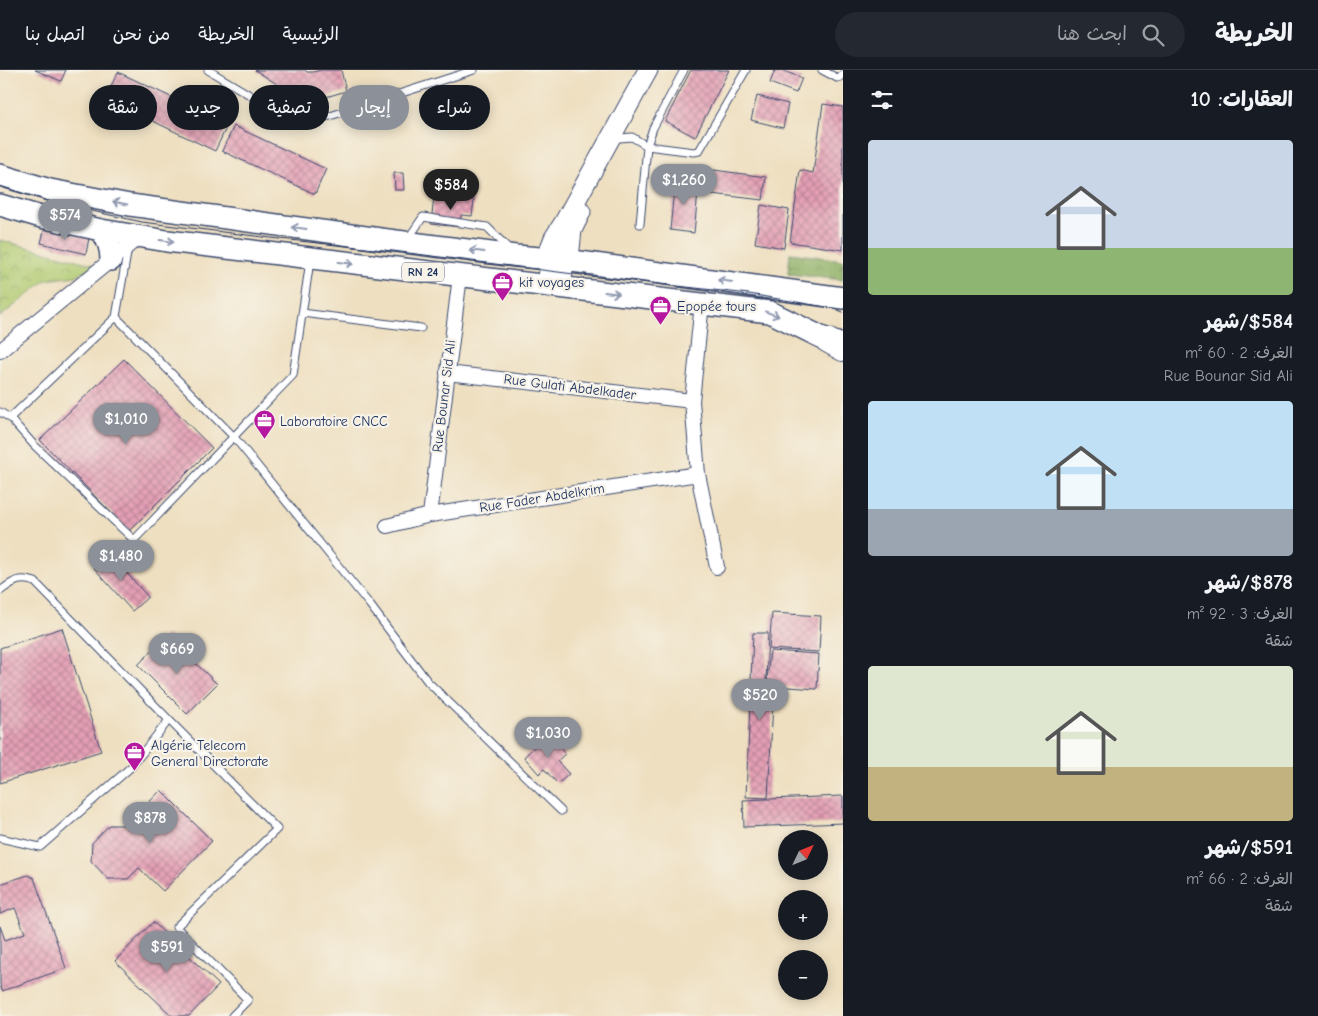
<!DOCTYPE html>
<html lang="ar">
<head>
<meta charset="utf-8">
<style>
	body { margin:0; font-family:"Comic Neue","Playpen Sans Arabic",sans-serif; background:#242831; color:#f1f3f6; direction:rtl; height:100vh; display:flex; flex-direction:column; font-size:19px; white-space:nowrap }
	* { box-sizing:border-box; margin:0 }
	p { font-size:16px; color:#9ea1a6 }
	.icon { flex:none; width:28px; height:28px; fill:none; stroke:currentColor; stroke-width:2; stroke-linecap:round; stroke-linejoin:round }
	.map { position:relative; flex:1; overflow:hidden; direction:ltr }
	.sheet { display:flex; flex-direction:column; background:#171b24; width:475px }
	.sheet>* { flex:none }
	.guide { position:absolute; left:15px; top:15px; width:475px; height:45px; direction:rtl; display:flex; gap:10px }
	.needle { width:32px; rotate:47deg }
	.controls { position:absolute; left:778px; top:760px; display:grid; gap:10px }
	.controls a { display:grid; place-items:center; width:50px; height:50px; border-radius:50%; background:#171b24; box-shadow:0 2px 12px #0003; font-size:25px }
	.price { position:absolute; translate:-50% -42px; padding:0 11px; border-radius:18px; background:#8c9099; color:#fff; font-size:16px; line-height:32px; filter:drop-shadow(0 1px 2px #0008) }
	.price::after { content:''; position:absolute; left:50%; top:30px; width:15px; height:11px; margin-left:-8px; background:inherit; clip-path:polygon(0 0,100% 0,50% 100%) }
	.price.current { background:#222; color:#fff }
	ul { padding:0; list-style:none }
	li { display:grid; align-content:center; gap:10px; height:265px; padding:0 25px }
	li span { display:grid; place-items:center; height:155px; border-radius:5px; color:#555 }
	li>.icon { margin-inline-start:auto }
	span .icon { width:90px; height:90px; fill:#fffc; stroke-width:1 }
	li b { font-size:21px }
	h2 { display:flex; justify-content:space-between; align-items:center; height:60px; padding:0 25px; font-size:21px }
	.chip { padding:0 18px; border-radius:22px; background:#171b24; box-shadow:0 2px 12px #0003; font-size:18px; line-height:45px }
	.chip.current { background:#8c9099; color:#fff }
	header { display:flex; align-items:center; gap:30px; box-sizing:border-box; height:70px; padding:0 25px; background:#171b24; border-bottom:1px solid #363941 }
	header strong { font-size:24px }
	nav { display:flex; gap:28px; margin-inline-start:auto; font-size:18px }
	.search { width:350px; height:45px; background:#242831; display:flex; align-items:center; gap:12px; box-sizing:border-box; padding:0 18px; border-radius:28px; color:#9ea1a6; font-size:19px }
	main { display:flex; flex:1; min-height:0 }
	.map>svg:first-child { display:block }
</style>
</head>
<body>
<header>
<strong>الخريطة</strong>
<div class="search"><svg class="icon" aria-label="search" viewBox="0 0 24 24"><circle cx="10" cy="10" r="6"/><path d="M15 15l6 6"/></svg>ابحث هنا</div>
<nav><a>الرئيسية</a><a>الخريطة</a><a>من نحن</a><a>اتصل بنا</a></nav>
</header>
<main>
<section class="sheet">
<h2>العقارات: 10<svg class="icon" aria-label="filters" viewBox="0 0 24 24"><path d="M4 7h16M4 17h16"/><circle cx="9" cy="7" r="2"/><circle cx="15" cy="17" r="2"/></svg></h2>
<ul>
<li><span style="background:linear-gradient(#c9d6e8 70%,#8fb573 0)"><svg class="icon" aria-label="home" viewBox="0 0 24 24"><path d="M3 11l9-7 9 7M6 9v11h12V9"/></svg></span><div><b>$584/شهر</b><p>الغرف: 2 · 60 m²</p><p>Rue Bounar Sid Ali</p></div></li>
<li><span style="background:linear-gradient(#bfe0f5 70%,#9aa5b1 0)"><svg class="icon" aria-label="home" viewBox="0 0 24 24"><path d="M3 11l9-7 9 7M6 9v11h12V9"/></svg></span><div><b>$878/شهر</b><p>الغرف: 3 · 92 m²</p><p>شقة</p></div></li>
<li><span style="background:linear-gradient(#dfe7d0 65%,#c2b280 0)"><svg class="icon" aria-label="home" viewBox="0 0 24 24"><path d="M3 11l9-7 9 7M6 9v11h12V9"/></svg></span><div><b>$591/شهر</b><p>الغرف: 2 · 66 m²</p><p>شقة</p></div></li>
</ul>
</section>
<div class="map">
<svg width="843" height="946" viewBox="0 0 843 946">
	<defs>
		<pattern id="forest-crowns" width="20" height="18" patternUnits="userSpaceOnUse" patternTransform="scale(1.25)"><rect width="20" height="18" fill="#8cae62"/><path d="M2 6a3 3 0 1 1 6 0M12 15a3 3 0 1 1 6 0" fill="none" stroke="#728e54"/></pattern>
		<pattern id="park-crowns" width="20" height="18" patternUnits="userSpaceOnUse" patternTransform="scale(1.25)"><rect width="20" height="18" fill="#b0ca6f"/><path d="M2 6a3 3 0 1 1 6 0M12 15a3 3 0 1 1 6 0" fill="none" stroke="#8ea45e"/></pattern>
		<pattern id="building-cross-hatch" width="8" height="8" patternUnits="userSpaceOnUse" patternTransform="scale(1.25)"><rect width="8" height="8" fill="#e49fb4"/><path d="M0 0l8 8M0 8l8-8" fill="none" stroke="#b88296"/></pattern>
	</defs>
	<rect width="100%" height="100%" fill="#f7f3e8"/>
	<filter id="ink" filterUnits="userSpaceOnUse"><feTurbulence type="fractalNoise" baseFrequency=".02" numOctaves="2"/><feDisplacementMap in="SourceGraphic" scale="10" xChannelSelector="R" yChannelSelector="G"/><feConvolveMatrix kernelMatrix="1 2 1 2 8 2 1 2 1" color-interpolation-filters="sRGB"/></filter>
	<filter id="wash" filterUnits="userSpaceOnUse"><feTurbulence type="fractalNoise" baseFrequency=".0096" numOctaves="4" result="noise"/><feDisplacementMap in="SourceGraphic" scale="20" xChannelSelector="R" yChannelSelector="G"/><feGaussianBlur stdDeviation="1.12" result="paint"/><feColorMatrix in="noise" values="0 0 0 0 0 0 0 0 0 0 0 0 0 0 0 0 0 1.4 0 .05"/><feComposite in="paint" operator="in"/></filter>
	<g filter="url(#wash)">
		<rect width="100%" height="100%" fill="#eedfc0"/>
		<path fill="url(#forest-crowns)" stroke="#546e60" d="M790,183l53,7v20l-55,-6z"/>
		<path fill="url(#park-crowns)" stroke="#667c66" d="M0,170l95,25 -19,11 -30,4 -46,37z"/>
		<g id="blocks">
			<path fill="url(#building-cross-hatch)" d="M35,0h31l-5,11z
				M255,0h50l2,2h6l8,-2h20l5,21 -30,9 -14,-1 -8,-4z
				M691,0h38l-34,67 -30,-16z
				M775,0h6l21,8 -6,15 -26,-10z
				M118,2l110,52 -13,27 -110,-53z
				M757,26l31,8 -5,24 -32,-8z
				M823,34l20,3v143l-53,-8 10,-72 13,3z
				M234,56l92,43 -11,25 -93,-43z
				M714,100l52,7 -3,23 -51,-6z
				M394,103h9l1,17h-9z
				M675,109l24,3 -5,51 -24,-3z
				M434,126l40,4 -2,16 -11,-1 -1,12 -29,-3z
				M761,135l28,5 -5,38 -29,-5z
				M45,157l44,11 -3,16 -45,-11z
				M124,289l88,89 -83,83 -89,-91z
				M110,484l38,43 -16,14 -38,-43z
				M772,543l49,3 -2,36 -50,-3z
				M62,558l39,123 -101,32v-135z
				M753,563h15l-2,49h4v2h4l-6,114 -22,-1z
				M167,565l50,49 -30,30 -49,-49z
				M770,581l49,3 -2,35 -43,-3v-4l-7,-2z
				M547,665l18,19 -8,7 12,13 -11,10 -14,-15 -5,5 -15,-17z
				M161,720l51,51 -49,50 -24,-23 -11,11h-20l-17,-18 1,-18 17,-18h18z
				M843,726v27l-99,4 -1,-27z
				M28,805l6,3 32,90 -64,23 -2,-6v-59l5,14 20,-7 -10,-25 -15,6v-30z
				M153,852l66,63 -30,31h-17l-57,-55z"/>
		</g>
	</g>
	<g filter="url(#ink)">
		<use href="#blocks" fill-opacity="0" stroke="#3b496d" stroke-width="1"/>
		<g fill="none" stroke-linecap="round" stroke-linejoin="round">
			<defs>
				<path id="lane" d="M208,0l67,40 20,8 16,1 19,-3 144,-46
					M822,0l15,8 4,-1 2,-3
					M620,68l12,-1 15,9 47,6 5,-1 47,-81
					M640,154l7,-78 6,-18 31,-58
					M408,169l15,-22 64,10 23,23
					M302,243l119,15
					M116,247l12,-69
					M0,342l10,6 106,-101 118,120 136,168 58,77 133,129
					M10,348l24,27 100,95 159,-165 17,-114
					M0,521c13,-9 19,-15 35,-9l134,138 -38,47 -91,80 -40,-9
					M169,650l108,109 -101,98 72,73 -16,16"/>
				<path id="street" d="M702,233l-10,98 6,73 19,93
					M0,281l139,-114
					M447,303l245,28
					M430,445l30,-239
					M387,456l43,-11 268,-41"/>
				<path id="secondary" d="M548,215l2,-37 4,-10 9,-14 85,-154
					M561,217l3,-23 6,-15 2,-19 9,-18"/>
				<path id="primary" d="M0,105l50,15 80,15 258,35 128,16 49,4 278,38
					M0,135l41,12 60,13 66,11 603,71 57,28 16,5
					M101,160c7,10 10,18 10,30"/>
				<path id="highway" d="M827,270l16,9"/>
			</defs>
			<use href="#lane" stroke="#3b496d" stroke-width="9"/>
			<use href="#street" stroke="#3b496d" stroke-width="16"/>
			<use href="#secondary" stroke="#3b496d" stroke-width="21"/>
			<use href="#primary" stroke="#3b496d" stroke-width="24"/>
			<use href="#highway" stroke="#3b496d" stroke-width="26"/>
			<use href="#lane" stroke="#fff" stroke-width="7"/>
			<use href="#street" stroke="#fff" stroke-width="14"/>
			<use href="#secondary" stroke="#fff" stroke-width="19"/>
			<use href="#primary" stroke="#fff" stroke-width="21"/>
			<use href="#highway" stroke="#fff" stroke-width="24"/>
			<path stroke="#1b2f5e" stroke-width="1" d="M0,116l51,16 91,20 129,16 122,13 204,26 152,17 83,14 11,4"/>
		</g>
		<defs><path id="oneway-shaft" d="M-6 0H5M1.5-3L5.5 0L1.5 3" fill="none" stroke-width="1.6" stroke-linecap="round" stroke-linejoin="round" transform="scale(1.25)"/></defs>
		<g stroke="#8d97ae">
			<use href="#oneway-shaft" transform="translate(120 133) rotate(-169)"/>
			<use href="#oneway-shaft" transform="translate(299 158) rotate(-172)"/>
			<use href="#oneway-shaft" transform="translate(167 171) rotate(8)"/>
			<use href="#oneway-shaft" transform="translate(477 181) rotate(-173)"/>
			<use href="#oneway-shaft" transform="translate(346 193) rotate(7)"/>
			<use href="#oneway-shaft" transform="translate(725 211) rotate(-172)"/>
			<use href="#oneway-shaft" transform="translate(612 223) rotate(7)"/>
			<use href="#oneway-shaft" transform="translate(772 244) rotate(20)"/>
		</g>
	</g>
	<defs>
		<symbol id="office-pin" viewBox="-11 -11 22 30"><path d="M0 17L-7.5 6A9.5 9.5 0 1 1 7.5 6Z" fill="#b5179e" stroke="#f7f3e8"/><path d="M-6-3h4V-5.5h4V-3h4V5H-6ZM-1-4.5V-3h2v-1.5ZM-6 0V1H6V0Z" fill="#fff"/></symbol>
	</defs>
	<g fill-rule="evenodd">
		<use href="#office-pin" x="490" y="200" width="25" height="34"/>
		<use href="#office-pin" x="648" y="224" width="25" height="34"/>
		<use href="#office-pin" x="252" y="338" width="25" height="34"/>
		<use href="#office-pin" x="122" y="670" width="25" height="34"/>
	</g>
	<g text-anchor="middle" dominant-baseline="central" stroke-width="4.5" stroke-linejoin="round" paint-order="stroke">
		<rect fill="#f7f3e8" stroke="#5d6a87" stroke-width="1" x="402" y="192.5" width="42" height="19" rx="4"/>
		<g font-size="12" font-weight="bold" fill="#1b2f5e">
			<text x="423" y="202">RN 24</text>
		</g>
		<g font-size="14" fill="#1b2f5e" stroke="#f7f3e8" text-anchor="start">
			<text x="519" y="212">kit voyages</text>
			<text x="677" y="236">Epopée tours</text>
			<text x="280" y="351">Laboratoire CNCC</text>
			<text x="151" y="675">Algérie Telecom<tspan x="151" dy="16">General Directorate</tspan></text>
		</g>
		<g font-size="14" fill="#1b2f5e" stroke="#f7f3e8">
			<text transform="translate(570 317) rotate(7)">Rue Gulati Abdelkader</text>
			<text transform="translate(444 326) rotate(-83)">Rue Bounar Sid Ali</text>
			<text transform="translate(542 428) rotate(-9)">Rue Fader Abdelkrim</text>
		</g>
	</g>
</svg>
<div class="controls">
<a><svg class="needle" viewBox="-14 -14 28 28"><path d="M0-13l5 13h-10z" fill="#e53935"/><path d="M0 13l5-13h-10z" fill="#9ea1a6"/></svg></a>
<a>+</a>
<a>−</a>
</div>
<b class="price" style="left:684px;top:136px">$1,260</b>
<b class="price current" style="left:451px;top:141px">$584</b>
<b class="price" style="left:65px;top:171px">$574</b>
<b class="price" style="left:126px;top:375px">$1,010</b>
<b class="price" style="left:121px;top:512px">$1,480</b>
<b class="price" style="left:177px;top:605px">$669</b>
<b class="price" style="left:760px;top:651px">$520</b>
<b class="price" style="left:548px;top:689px">$1,030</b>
<b class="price" style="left:150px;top:774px">$878</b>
<b class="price" style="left:167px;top:903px">$591</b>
<div class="guide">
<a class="chip">شراء</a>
<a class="chip current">إيجار</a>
<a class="chip">تصفية</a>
<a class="chip">جديد</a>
<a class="chip">شقة</a>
</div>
</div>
</main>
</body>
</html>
